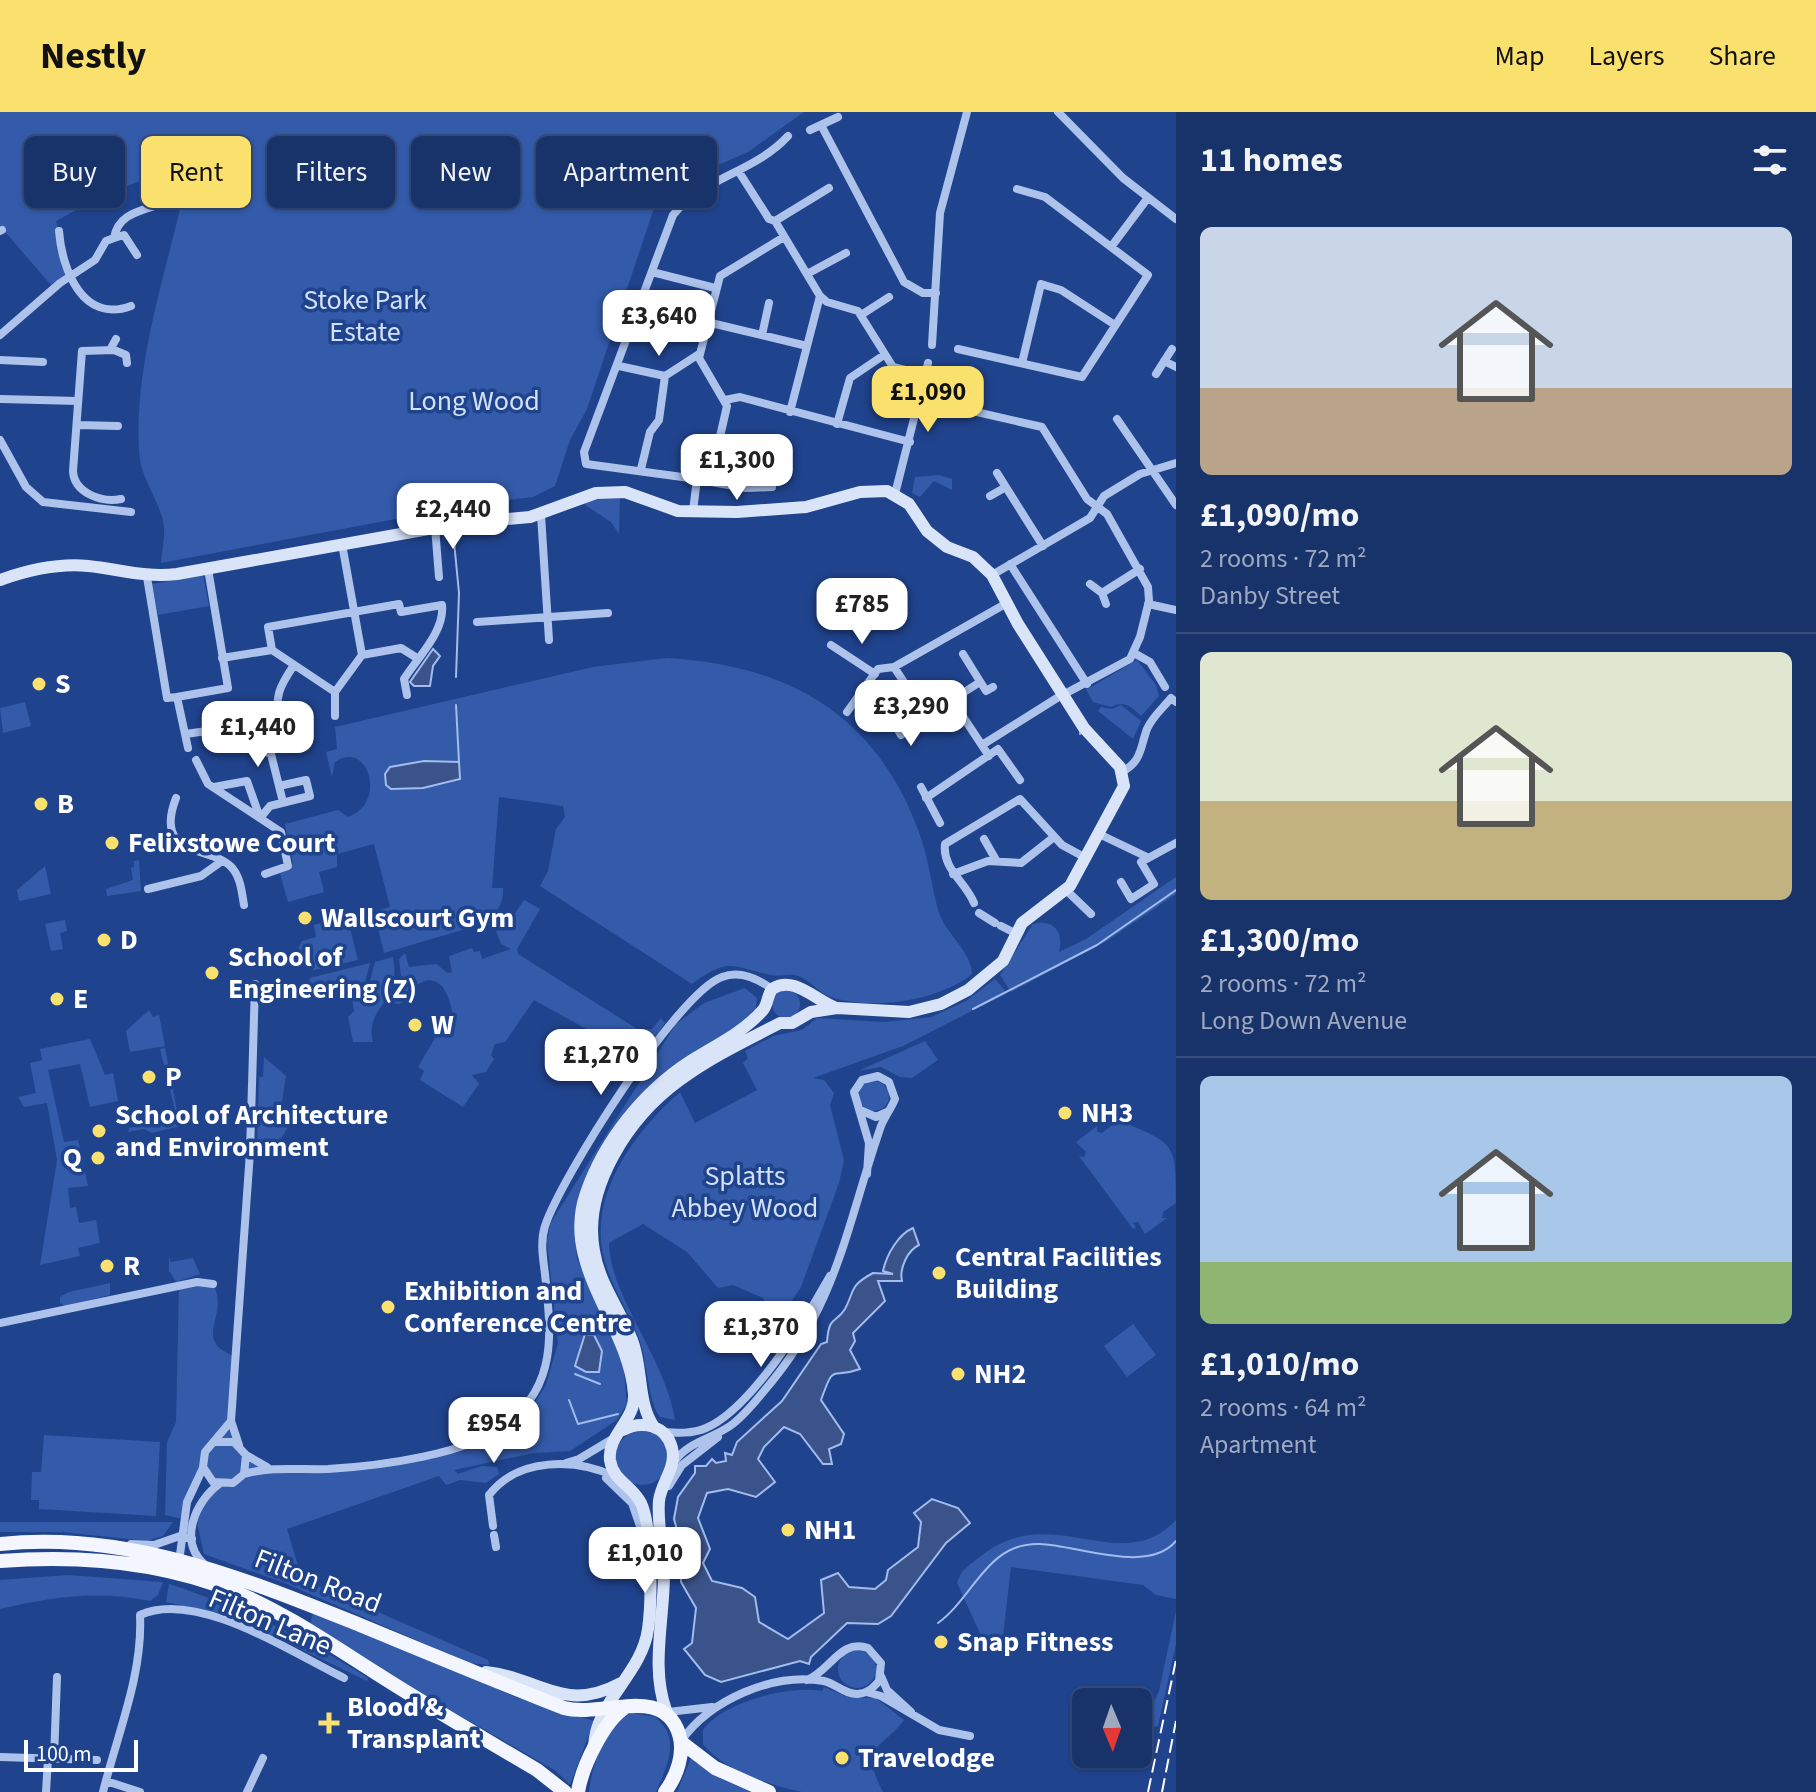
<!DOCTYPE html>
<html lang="en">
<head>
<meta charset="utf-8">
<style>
	body { margin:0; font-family:"Source Sans 3",sans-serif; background:#213a70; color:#f1f3f6; height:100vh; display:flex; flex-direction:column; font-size:30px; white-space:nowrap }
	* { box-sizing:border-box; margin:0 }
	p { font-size:26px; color:#9faac1 }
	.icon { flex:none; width:44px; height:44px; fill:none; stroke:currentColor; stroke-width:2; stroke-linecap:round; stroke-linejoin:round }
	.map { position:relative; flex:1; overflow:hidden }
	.drawer { display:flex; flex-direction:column; background:#18326a; width:640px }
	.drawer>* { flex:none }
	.banner { position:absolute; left:24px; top:24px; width:760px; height:72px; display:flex; gap:16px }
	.needle { width:52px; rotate:178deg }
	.buttons { position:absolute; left:1072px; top:1576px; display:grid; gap:16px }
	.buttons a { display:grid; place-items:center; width:80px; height:80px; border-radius:12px; background:#18326a; box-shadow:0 2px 6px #0004,0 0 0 2px #364d7e; font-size:40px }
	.scale { position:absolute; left:24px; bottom:20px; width:114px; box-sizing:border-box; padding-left:8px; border:4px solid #fff; border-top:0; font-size:22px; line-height:28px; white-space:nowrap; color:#fff; -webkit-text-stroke:6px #20438d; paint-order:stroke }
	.price { position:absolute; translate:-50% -68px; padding:0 18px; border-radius:16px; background:#fff; color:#222; font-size:26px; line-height:52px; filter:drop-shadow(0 2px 4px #0008) }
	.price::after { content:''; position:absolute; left:50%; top:48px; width:24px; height:18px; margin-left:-12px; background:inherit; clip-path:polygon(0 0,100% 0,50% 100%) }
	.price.selected { background:#fae16e; color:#111 }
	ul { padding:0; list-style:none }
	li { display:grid; align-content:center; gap:16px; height:424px; padding:0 24px }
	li+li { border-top:2px solid #364d7e }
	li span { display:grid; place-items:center; height:248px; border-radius:12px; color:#555 }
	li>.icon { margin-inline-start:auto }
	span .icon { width:144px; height:144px; fill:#fffc; stroke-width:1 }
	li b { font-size:34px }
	h2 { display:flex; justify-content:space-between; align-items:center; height:96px; padding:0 24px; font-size:34px }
	.tag { padding:0 28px; border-radius:12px; background:#18326a; box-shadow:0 2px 6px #0004,0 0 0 2px #364d7e; font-size:28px; line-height:72px }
	.tag.selected { background:#fae16e; color:#111 }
	header { display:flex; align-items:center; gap:48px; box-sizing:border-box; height:112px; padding:0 40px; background:#fae16e; color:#111 }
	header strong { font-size:38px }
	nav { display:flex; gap:44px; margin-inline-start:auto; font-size:28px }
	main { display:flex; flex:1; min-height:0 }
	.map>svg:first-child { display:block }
</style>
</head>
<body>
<header>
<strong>Nestly</strong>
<nav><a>Map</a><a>Layers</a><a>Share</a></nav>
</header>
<main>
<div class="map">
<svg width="1176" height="1680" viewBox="0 0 1176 1680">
	<rect width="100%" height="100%" fill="#20438d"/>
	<path fill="#335baa" d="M0,0h804l-56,40 -81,35 -11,15 -69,207 -17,31 -15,46 -22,11 -52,6 -320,60c1,-12 4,-26 3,-37 -4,-26 -24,-47 -25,-75 -5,-99 33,-192 51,-288l-80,29 -54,29 11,52 -16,12 -51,-59z
		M939,363l13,4v11l-18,-9 -14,16 -8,-4 3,-16z
		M620,383l-1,39 -8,-12 -26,-17 1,-7z
		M203,463l6,31 -51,9 -6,-31z
		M667,546c119,7 206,54 250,169 11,27 14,56 21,83 6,22 34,42 34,64 -34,27 -99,37 -141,23 -12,-4 -19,-15 -30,-20 -11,-5 -20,0 -30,-2 -40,-8 -41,-19 -79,9l-152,-98 8,-15 8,-42 9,-12 -2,-11 -64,-9 -7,91h11c1,15 -6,24 -17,35l-102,30 -10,-42 16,-4 -16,-63 -37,10v13l-18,5 5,20 -36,10 -8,-28 13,-10 -8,-40 53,-14 10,7c40,-14 20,-78 -13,-55l-3,15 -6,-25 11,-3 -2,-22 258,-60z
		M1137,548l19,25 3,11 -18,20c-10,-10 -17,-16 -30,-9l-18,-5 -7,-12z
		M25,590l6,24 -28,7 -3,-25z
		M1121,593l20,16 -8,18 -35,-28 3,-4 11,2z
		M139,748l2,31 -34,5 -1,-7 27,-9 -2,-12 3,-1v-6z
		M45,754l6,28 -32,7 -2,-11z
		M1176,765v17l-71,48 -94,50 -11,-17 33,-51c22,-6 31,10 26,28l27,-13z
		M524,788l16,9 -23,40 1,5 121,76 13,-1 9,-11 4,5 -19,26 -30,-18 -17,5 -65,-36 -29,42 -10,2 -4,11 3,4 -8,13 -14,3 7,9 -16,23 -43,-27 4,-9 -6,-4 17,-29 11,-3 8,-12c-5,-46 -27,-59 -54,-19l-9,-1 11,-19 -3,-25 6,-6 4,14 27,-3 12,9 4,-1 -3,-16 23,-8 2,4 6,-1 2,8 29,-10 -10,-5 -5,-13 10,-4z
		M347,804l11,44 -44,10 -13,-7 -3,-14 4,-8 14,-4 -2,-12z
		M65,808l2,11 -7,2 3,16 -12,2 -6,-27z
		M393,845c9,47 -29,49 -20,85h-20l-5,-25 6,-6 -3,-19 17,-4 7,-26z
		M370,851l-5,19 -33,5v5l-18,2 -7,-8 3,-8z
		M995,867l12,14 -104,53 -90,32 11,2 10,13 -4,12 14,55 -5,23 -38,104 -22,34 -13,-12 -3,-11 -30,-13 -15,3 -31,-36 -44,-28 -34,19c1,54 57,116 66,177l-15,-3c-12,-14 -13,-56 -20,-76 -10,-27 -27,-51 -35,-79 -19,-64 28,-129 75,-170l15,31 62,-33 -14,-27 5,-5 -3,-7 28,-15 29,-6 15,-12 68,4 46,-5 35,-16z
		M745,876l12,10 -1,10 -5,5 2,3 -56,36 -114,132 -9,36 3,38 46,104 4,42 -10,16 -47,31 -36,2 -80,17 4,4 24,-8 15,1 2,7 -13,9 -26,-3 -14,5 -7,-9 -152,53 15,50 186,81 1,5 -20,-2 -182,-79 -83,-30 -7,-31 -5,-1 27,-38 -14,-11 -22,46 -18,-4 2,-73 9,-20 3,-136 34,-2c18,32 -24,57 24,73l-6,64 8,24 28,22h86l113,-23 65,-35 15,-24 12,-42 -11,-102 3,-17 126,-200 28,-21z
		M772 892a14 14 0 1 1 28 0a14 14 0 1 1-28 0Z
		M149,898l4,7 6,-2 6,31 -35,6 -4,-21z
		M90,927l15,36 8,-2 5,28 -28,6 -10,-43 -32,6 16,72 14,-2 10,46 -20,2 2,20 6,-1 3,16 17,-3 4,23 -22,5 2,8 -40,9 17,-105 -10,-57 -23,4 -6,-10 18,-4 -6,-30 12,-3 -2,-11z
		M925,929l13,19 -26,18 -12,-1 -19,-10 -23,4z
		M165,936l15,78 -28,7 -8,-4 -16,3 1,-4 48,-10 -17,-69z
		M264,945l22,19 -4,26 9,20 -13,22 -9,5 -12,-2 2,-70h4z
		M859 984a15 15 0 1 1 30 0a15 15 0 1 1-30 0Z
		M1118,1008c57,24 58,21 58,83l-13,9 -1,6h5l-22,16 -7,-12 -5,1 3,4 -3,2 -54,-73 5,1 2,-5 -10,-10 21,-16v6l5,1z
		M169,1145l2,5 22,-4 7,16 -24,8 -7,-11z
		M110,1171v12l-45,11 -5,-3v-6l9,-5z
		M1133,1212l23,31 -29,22 -23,-31z
		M615 1346a27 27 0 1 1 54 0a27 27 0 1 1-54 0Z
		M44,1323l116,7 -4,74 -117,-7v-9h-8l1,-28h9z
		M1176,1408v79l-20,-4 -13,-10 -132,-18 -10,87 -12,-1 -32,-70c3,-13 14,-19 24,-27 71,-57 140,23 195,-36z
		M0,1410h173l-10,14 -16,5 -85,-9h-62z
		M68,1463l95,7 -5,13 -8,6c-53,-11 -98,-4 -150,8v-29z
		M169,1472c74,24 133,52 199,94l-1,3 -131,-63 -70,-16z
		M314,1498l204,88 76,23 -24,64 -14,-14 -175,-101 -71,-46z
		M1176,1499v33l-18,82 -9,2 -4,-7 14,-30z
		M838 1557a19 19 0 1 1 38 0a19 19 0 1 1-38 0Z
		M824,1575l26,11h26l28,22c-24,32 -46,23 -21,72 -25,0 -56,0 -81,0 -30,-6 -80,-22 -99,-48v-14c20,-28 86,-45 119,-39z
		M632,1601l23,4c27,22 12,48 1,75h-67c2,-24 18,-71 43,-79z
		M691,1646l68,34h-82z"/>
	<path fill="#3a538a" stroke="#a1bced" stroke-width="2" d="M433,537l7,7 -7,10 -3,20h-16l-4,-4z
		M424,649l35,1 1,17 -37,9 -32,1 -5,-4 -1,-11 5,-7z
		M913,1116l6,17c-11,5 -20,23 -17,36h-24l7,20 -32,32 2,8 -5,9 10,19c-30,11 -25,-8 -39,31l23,34 -3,10 -12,5 3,15h-9l-23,-30 -16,-7 -20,20 -6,12 17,23 -19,15 -28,-8 -21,4 -9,25 12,31 -7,14 9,18 30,7 13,9 4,25 29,17 36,-26 -3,-33 17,-7 11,14 26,2 11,-9 2,-10 30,-23 3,-25 -7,-9 18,-14 26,9 12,15 -24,20 -55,73 -13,8 -31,-1 -36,34 -2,7 -9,-3 -79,21 -16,-7 -21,-26 8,-6 4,-35 -15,-26v-37l-7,-26 4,-22 17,-24v-7h11l6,-7 4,4 10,-2 -1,-8 7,2 5,-13 45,-41 39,-57 6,-2c2,-28 9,-18 18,-33 10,-19 4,-23 28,-36l20,1 -10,-3c4,-18 16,-37 30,-43z
		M585,1222l9,1 8,16 -3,21h-13l-11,-6z"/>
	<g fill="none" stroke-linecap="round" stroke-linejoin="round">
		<path stroke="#a1bced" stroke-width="2" d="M441,385l4,10
			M448,405v1
			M453,419l6,62 -3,84
			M456,593l3,57
			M1080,622v-1
			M973,897l124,-64 79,-55
			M575,1262l25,10
			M569,1288l9,24 40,-10
			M938,1511c36,-26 49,-81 102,-79 37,1 108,31 136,-3"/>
		<path stroke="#adc3ec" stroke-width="8" d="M1058,0l65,66 53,41
			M821,13l83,157 19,11h13
			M810,18l28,-13
			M739,60l30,47 6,2 45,75 7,6 31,9 35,56 32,8
			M775,109l54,-33
			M0,119l2,-1
			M59,119c3,39 24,93 72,75
			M1111,135l36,-48
			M137,143l-13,-20 -10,3c4,-25 28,-27 49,-35
			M652,160l63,16
			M807,162l39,-21
			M861,203l28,-18
			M707,210l100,24
			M0,223l60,-52 35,-23 11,-19 8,-3
			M762,223l7,-32
			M932,233l8,-132 27,-101
			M958,237l124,28 66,-102 -103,-78 -28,-8
			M110,238l6,-11
			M0,248l43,2
			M1164,249l12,6
			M1022,251l19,-79 20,6 54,35
			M619,254l46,10 34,-22
			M1156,262l16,-25
			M0,287l78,2
			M920,287l122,28 45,72 20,15 41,73 1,14 -9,36 -10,22 -73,39 -75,47
			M725,288l15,-3 170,45
			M790,300l30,-116
			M1117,307l59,86
			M837,312l13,-46 34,-23
			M77,313l41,1
			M0,328l26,47 17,15 88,10
			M641,357l9,-37 9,-12 6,-44
			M997,361l46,73
			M697,367l11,1 3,-4 16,-70 -28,-48 21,-82 64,-39
			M705,369l41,7 26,-1
			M895,382l33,-131
			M990,384l16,-9
			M121,387c-19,4 -47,-6 -48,-28l9,-120 32,-1 12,5 1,8
			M693,399l4,-32 -111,-15 -2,-12 89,-237c31,-38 82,-43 115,-79
			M541,403l8,125
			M435,415l4,50
			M342,432l20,111
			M1010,452l77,120
			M992,463l98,-57 14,-22 36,-22 36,-11
			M147,465l20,121 10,-1 11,51
			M1090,472l12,9 4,11
			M1102,481l38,-24
			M1148,492l28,6
			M477,510l131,-9
			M831,533l44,29
			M272,538l-4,-23 131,-23 2,8 41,-7c3,26 -24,52 -38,74l3,16
			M1134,541l16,9 15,25
			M963,542l23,37 7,-4
			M222,546l50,-8 63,42
			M894,555l30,46 4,2 24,-15 37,56
			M177,585l51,-9 -20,-119
			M952,588l28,-18
			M847,600l31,-43 16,-2 113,-64
			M335,604v-24l27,-37 39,-7 16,10
			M280,612c-6,-27 -1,-37 14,-59
			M898,618l3,5 27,-20
			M186,622l34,-5
			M247,631l24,11 12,48
			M196,648l12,24 73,48 7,34 -23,8
			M1122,660c20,-11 18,-24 25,-43 5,-12 16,-21 24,-31l5,4
			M214,675l33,-6 12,34
			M921,675l19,36
			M176,686c-24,62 39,47 57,71 8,10 9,25 11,36
			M926,686l72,-49 22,31
			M261,705l9,-11 40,-10 -4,-16 -27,6
			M1099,722l48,23
			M984,727l12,21
			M953,762l35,-13 33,2 33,-26
			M1121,770l10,17 23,-15 -13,-22 35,-19
			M148,777l53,-13 21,-15
			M1066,778l25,24
			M974,791c-8,-21 -32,-34 -29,-59l75,-45 42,46 24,13
			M979,801l16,10
			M1001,814l14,7
			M860,998l16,7 11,-5
			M0,1211l197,-41 16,2
			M663,1320c14,1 29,2 43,-4 45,-19 100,-109 124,-152
			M216,1330h18l12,13 -2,19 -11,9 -20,-1 -10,-15 2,-15 26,-31
			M239,1333l-8,-24 19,-269 5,-168
			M246,1343l21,12
			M674,1350c14,-20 37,-23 56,-36 13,-9 24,-23 34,-35 73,-84 82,-164 117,-265 4,-10 10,-17 14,-27l-6,-17 -11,-6 -16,4 -8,12 15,51 -2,31
			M566,1351l13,-4 35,-21
			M244,1362c28,-8 55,-4 84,-5 50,-3 141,-14 180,-46 50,-40 43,-92 37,-149 -2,-16 -5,-32 0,-48 16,-48 132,-233 177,-249 18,-7 35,1 50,12
			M606,1366l26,25 11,32
			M669,1374l13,-21 36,-28
			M493,1414l-4,-31c29,-38 87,-37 127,-18
			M494,1423l2,12
			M131,1432l23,1 26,-9 12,3
			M179,1450l8,-60 16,-34
			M205,1453c-27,-24 -10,-63 14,-81
			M881,1564l6,14 24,22
			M866,1580l15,4 58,34 31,6
			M668,1600l44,-5
			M681,1629c29,-41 92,-69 143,-60 12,3 22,14 34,13 10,-1 15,-6 21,-13l2,-18 -13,-15c-27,-10 -38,23 -61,32
			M0,1645l97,3
			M54,1647l3,-82
			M106,1669l34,11
			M46,1680l2,-33
			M103,1680c14,-57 40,-117 37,-177 57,-26 152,38 204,63
			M247,1680l16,-34"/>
		<path stroke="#d9e4f9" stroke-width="12" d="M0,468c28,-10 58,-17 88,-14 31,3 57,12 89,8l285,-51 68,-6 66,-24 29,-1 53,19 59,1 69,-5 54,-15 27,-1 22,13 18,27 20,16 26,10 19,18 26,49 66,104 36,39 4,19 -54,100 -48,37 -19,38 -35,29 -27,14 -32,8 -72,-4 -26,4 -19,11h-12c-33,17 -69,34 -100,57 -50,36 -98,107 -86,171 5,32 26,59 38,89 11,28 5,63 22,87
			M623,1318c19,-10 43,-5 49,18 5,20 -11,34 -13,53 -2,22 4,46 5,68 1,47 -14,97 2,141
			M486,1560c55,6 77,42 135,11
			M594,1635c1,-45 48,-73 54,-118 4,-28 4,-103 -7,-126 -9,-18 -28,-22 -31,-43 -3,-25 26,-40 24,-66 -5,-70 -74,-128 -48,-201 18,-52 57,-101 103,-131 25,-16 54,-29 74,-52 5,-6 4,-14 9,-21 21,-14 42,10 62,18"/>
		<path stroke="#f3f6ff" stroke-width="14" d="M0,1432c127,-14 245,35 360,81 68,28 135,56 204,83 39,10 99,-24 115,26 6,19 -2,42 -14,58
			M0,1449c78,-6 161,1 233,30 51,21 97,53 143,82 53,34 107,65 161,97l28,22
			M681,1630l34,26 54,24
			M578,1680c4,-25 26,-72 48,-85"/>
		<path stroke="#fff" stroke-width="2" stroke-dasharray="14 6" stroke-linecap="butt" d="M1148,1680l28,-132
			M1162,1680l14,-71"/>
	</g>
	<g fill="#fae16e" stroke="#20438d" stroke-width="3">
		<circle cx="39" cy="572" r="8"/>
		<circle cx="41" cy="692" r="8"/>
		<circle cx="112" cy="731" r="8"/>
		<circle cx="305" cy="806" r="8"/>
		<circle cx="104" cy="828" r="8"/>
		<circle cx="212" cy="861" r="8"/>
		<circle cx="57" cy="887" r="8"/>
		<circle cx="415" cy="913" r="8"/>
		<circle cx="149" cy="965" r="8"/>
		<circle cx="1065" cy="1001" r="8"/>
		<circle cx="99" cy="1019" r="8"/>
		<circle cx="98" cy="1046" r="8"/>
		<circle cx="107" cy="1154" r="8"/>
		<circle cx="939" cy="1161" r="8"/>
		<circle cx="388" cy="1195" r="8"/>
		<circle cx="958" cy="1262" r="8"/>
		<circle cx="788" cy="1418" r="8"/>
		<circle cx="941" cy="1530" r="8"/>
		<path d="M325 1599h8v8h8v8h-8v8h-8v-8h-8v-8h8z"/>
		<circle cx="842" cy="1646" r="8"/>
	</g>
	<g text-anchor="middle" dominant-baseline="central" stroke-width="7" stroke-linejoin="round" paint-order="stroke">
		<g font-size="28" fill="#d3e0f9" stroke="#20438d">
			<text x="365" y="188">Stoke Park<tspan x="365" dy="32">Estate</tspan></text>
			<text x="474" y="289">Long Wood</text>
			<text x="745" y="1064">Splatts<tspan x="745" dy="32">Abbey Wood</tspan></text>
		</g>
		<g font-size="28" font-weight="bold" fill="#fff" stroke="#20438d" text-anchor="start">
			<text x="55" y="572">S</text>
			<text x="57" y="692">B</text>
			<text x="128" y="731">Felixstowe Court</text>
			<text x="321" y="806">Wallscourt Gym</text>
			<text x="120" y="828">D</text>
			<text x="228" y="845">School of<tspan x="228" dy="32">Engineering (Z)</tspan></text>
			<text x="73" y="887">E</text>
			<text x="431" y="913">W</text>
			<text x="165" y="965">P</text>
			<text x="1081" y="1001">NH3</text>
			<text x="115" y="1003">School of Architecture<tspan x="115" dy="32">and Environment</tspan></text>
			<text x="82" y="1046" text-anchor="end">Q</text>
			<text x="955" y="1145">Central Facilities<tspan x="955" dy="32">Building</tspan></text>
			<text x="123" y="1154">R</text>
			<text x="404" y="1179">Exhibition and<tspan x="404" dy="32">Conference Centre</tspan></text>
			<text x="974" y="1262">NH2</text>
			<text x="804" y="1418">NH1</text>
			<text x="957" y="1530">Snap Fitness</text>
			<text x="347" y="1595">Blood &amp;<tspan x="347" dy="32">Transplant</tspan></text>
			<text x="858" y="1646">Travelodge</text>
		</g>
		<g font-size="28" fill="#fff" stroke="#20438d">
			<text transform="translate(318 1469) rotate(21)">Filton Road</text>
			<text transform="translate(270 1510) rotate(23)">Filton Lane</text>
		</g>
	</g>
</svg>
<div class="buttons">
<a><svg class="needle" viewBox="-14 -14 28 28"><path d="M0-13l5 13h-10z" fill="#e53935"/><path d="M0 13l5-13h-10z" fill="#9faac1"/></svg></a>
</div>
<div class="scale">100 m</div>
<b class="price" style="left:659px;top:246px">£3,640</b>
<b class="price selected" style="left:928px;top:322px">£1,090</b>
<b class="price" style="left:737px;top:390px">£1,300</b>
<b class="price" style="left:453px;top:439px">£2,440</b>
<b class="price" style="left:862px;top:534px">£785</b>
<b class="price" style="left:911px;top:636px">£3,290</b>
<b class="price" style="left:258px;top:657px">£1,440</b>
<b class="price" style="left:601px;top:985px">£1,270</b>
<b class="price" style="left:761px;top:1257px">£1,370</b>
<b class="price" style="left:494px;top:1353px">£954</b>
<b class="price" style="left:645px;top:1483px">£1,010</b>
<div class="banner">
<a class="tag">Buy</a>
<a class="tag selected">Rent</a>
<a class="tag">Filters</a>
<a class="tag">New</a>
<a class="tag">Apartment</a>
</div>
</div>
<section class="drawer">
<h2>11 homes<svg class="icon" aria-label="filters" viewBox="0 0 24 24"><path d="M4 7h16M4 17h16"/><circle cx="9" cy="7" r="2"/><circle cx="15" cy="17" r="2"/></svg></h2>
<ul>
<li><span style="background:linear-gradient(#c9d6e8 65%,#b9a48a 0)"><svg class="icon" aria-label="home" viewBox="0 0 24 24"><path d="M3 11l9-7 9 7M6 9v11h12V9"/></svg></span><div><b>£1,090/mo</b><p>2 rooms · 72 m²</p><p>Danby Street</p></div></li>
<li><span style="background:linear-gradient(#dfe7d0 60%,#c2b280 0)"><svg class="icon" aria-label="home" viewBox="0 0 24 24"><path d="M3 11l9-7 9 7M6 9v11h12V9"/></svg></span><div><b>£1,300/mo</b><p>2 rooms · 72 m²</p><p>Long Down Avenue</p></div></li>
<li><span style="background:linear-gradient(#a9c7e8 75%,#8fb573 0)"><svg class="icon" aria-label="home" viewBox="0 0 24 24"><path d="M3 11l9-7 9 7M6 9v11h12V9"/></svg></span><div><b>£1,010/mo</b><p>2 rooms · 64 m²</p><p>Apartment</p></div></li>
</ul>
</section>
</main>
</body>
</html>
